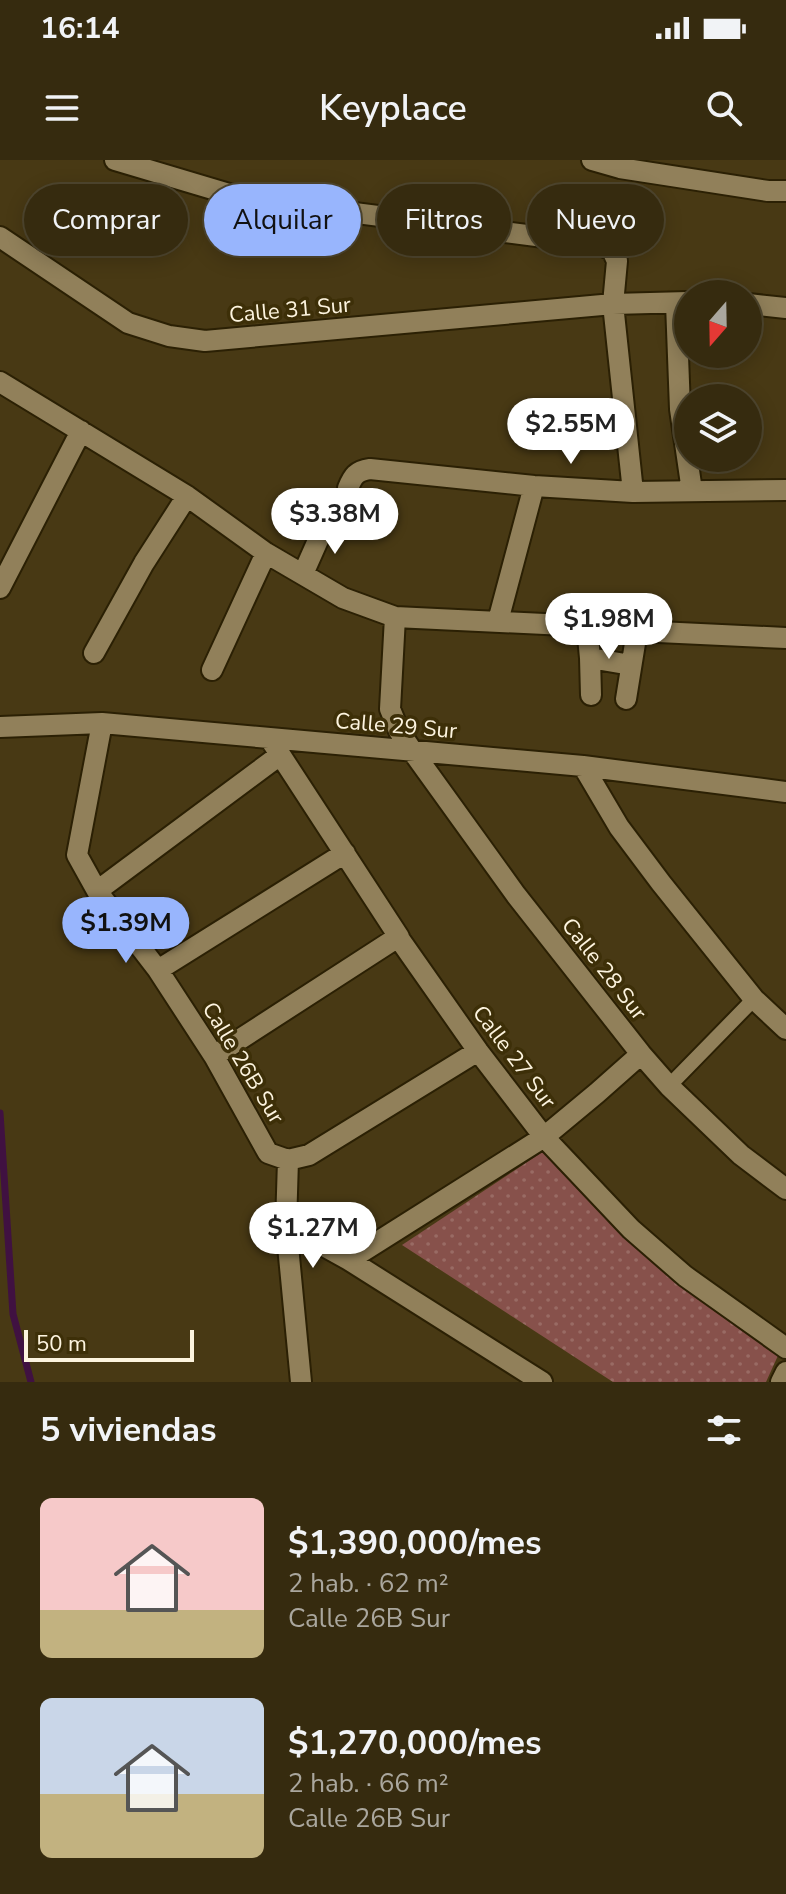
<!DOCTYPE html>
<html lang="es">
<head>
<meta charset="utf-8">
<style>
	body { margin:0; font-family:"Nunito Sans",sans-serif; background:#3d3318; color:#f1f3f6; height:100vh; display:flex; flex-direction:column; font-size:30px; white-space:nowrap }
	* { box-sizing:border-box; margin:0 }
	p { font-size:26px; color:#aaa79e }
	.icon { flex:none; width:44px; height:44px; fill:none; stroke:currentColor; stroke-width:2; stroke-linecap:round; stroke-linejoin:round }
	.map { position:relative; height:1222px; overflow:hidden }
	.panel { display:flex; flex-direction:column; background:#362b0f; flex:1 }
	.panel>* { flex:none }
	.banner { position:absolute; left:24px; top:24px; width:738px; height:72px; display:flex; gap:16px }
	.needle { width:52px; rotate:200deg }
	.tools { position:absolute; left:674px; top:120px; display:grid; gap:16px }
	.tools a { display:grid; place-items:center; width:88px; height:88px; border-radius:50%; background:#362b0f; box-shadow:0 4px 20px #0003,0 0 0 2px #50472f; font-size:40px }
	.scale { position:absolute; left:24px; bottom:20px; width:170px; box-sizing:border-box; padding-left:8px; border:4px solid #fdf4df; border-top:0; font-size:22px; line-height:28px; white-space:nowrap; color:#fdf4df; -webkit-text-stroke:6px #3d2f08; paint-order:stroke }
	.price { position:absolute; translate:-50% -68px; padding:0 18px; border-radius:28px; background:#fff; color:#222; font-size:26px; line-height:52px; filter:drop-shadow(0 2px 4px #0008) }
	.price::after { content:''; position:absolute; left:50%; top:48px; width:24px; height:18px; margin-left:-12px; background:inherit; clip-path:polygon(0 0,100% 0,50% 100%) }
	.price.on { background:#98b5fd; color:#111 }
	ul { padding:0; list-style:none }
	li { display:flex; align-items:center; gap:24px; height:200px; padding:0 40px }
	li span { display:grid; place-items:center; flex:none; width:224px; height:160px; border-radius:12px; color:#555 }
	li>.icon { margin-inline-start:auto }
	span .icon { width:96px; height:96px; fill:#fffc; stroke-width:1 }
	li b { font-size:34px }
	h2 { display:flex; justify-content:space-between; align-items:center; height:96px; padding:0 40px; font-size:34px }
	.chip { padding:0 28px; border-radius:36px; background:#362b0f; box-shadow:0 4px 20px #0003,0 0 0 2px #50472f; font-size:28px; line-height:72px }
	.chip.on { background:#98b5fd; color:#111 }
	.status { display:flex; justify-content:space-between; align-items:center; height:56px; padding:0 40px; background:#362b0f; direction:ltr }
	.status svg { height:22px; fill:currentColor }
	header { display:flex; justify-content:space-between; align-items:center; height:104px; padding:0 40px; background:#362b0f; font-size:36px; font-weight:600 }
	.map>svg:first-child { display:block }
</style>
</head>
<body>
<div class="status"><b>16:14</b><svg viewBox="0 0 49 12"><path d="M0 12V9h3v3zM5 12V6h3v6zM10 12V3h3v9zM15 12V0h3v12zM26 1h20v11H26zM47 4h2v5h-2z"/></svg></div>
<header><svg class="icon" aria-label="menu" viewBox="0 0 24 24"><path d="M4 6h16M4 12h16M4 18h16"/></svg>Keyplace<svg class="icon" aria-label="search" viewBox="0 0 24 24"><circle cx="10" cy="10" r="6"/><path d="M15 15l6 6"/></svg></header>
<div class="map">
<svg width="786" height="1222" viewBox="0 0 786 1222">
	<defs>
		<pattern id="park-dots" width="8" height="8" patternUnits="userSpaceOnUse" patternTransform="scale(2)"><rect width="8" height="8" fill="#87514b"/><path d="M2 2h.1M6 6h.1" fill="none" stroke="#996b64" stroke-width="1.8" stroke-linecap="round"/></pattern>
	</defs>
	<rect width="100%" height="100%" fill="#483914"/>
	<path fill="url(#park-dots)" d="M547,989l234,200 -15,33h-153l-211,-137z"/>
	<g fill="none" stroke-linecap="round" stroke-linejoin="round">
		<path stroke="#401141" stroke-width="7" d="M0,953l13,201 18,68"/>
		<defs>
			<path id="pedestrian" d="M669,926l85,-87"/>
			<path id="minor" d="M115,0l131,39 352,45 14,6 5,11 -4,43 20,188
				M592,0l28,8 148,23h18
				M0,77l128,86 41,13 36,5 408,-37 75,-2
				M676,143l4,106 12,82
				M748,144l38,4
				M0,222l187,114 79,57 77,45 52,19 192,9 50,5 149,7
				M348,328c5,-12 8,-17 22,-19l164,17 99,6 153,-2
				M303,414l24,-54
				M0,428l81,-157
				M395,457l-5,92 9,22 14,21 103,143 125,159 28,32 72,69 45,34
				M498,461l36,-135
				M587,466l3,32 1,37
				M94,493l50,-90 43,-67
				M590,498l41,7
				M212,510l54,-117
				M626,539l11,-68
				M102,563l-25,132 20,36 61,79 56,86 54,97 20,7
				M0,567l102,-4 481,43 203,26
				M270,579l129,198h-1l80,114 66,86 87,92 54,47 101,72
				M583,606l36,61 42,56 93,116 32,30
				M97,731l183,-136
				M158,810l187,-117
				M214,896l184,-119
				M288,1000l-2,65 15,157
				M288,1000l21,-5 169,-104
				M286,1065l63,35 193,122
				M349,1100l195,-123 53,-44 44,-39
				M781,1222l5,-10"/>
		</defs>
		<use href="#pedestrian" stroke="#2b2004" stroke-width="18"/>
		<use href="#minor" stroke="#2b2004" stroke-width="24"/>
		<use href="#pedestrian" stroke="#91805a" stroke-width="14"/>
		<use href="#minor" stroke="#91805a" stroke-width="20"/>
	</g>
	<g text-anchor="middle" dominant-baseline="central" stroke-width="7" stroke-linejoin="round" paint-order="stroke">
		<g font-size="22" fill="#fdf4df" stroke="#3d2f08">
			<text transform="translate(290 150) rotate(-5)">Calle 31 Sur</text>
			<text transform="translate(396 566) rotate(5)">Calle 29 Sur</text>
			<text transform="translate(604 809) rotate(52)">Calle 28 Sur</text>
			<text transform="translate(514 897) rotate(53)">Calle 27 Sur</text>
			<text transform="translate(243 903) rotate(59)">Calle 26B Sur</text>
		</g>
	</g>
</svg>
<div class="tools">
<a><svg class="needle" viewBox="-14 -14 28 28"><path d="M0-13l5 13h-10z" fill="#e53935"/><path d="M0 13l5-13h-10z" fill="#aaa79e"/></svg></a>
<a><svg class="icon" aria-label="layers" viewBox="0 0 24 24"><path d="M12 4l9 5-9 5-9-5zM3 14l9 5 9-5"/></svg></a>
</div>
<div class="scale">50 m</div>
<b class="price" style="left:571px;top:306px">$2.55M</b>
<b class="price" style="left:335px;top:396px">$3.38M</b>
<b class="price" style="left:609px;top:501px">$1.98M</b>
<b class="price on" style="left:126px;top:805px">$1.39M</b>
<b class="price" style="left:313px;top:1110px">$1.27M</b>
<div class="banner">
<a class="chip">Comprar</a>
<a class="chip on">Alquilar</a>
<a class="chip">Filtros</a>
<a class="chip">Nuevo</a>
</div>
</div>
<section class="panel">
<h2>5 viviendas<svg class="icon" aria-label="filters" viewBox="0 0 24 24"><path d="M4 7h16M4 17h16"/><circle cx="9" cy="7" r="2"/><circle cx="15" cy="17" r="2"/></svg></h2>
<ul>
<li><span style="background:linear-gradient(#f6c9c9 70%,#c2b280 0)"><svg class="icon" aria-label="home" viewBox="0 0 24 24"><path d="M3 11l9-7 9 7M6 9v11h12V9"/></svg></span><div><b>$1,390,000/mes</b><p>2 hab. · 62 m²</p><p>Calle 26B Sur</p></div></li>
<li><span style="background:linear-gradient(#c9d6e8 60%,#c2b280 0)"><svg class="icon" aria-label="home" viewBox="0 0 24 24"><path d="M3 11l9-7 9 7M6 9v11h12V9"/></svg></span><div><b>$1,270,000/mes</b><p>2 hab. · 66 m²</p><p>Calle 26B Sur</p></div></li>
</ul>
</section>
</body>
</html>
